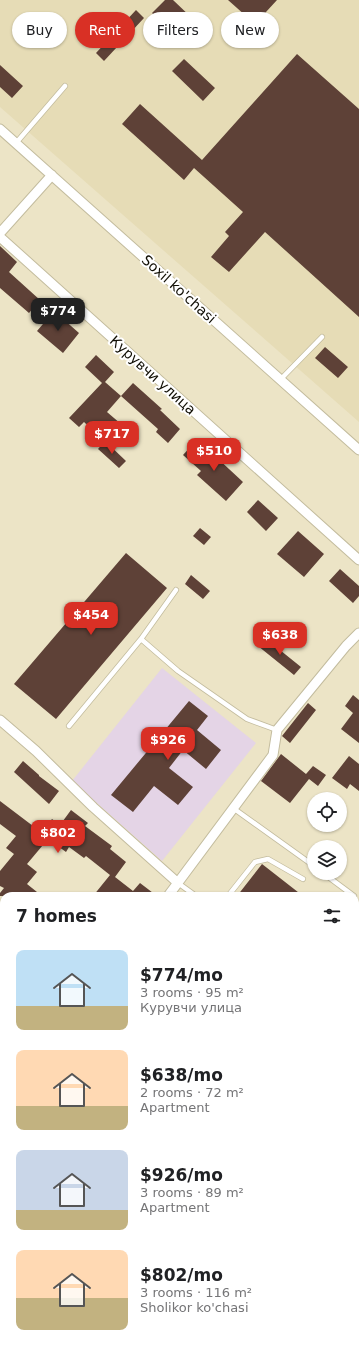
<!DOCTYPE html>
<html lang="en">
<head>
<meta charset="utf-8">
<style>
	body { margin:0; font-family:"DejaVu Sans",sans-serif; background:#f2f2f2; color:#202124; height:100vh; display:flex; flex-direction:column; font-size:15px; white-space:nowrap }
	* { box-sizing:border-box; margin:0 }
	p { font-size:13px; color:#757577 }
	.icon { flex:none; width:22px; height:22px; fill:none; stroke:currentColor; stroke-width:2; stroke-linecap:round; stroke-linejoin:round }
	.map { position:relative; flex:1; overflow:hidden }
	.side { position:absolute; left:0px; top:892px; width:359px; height:456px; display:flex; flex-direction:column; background:#fff; border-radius:12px 12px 0 0; box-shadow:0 1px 3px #0004 }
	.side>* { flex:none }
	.banner { position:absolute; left:12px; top:12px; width:335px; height:36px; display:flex; gap:8px }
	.controls { position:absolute; left:307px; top:792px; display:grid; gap:8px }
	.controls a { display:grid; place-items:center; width:40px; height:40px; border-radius:50%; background:#fff; box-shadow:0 1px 3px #0004; font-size:20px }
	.price { position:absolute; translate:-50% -34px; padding:0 9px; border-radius:8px; background:#d93025; color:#fff; font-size:13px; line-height:26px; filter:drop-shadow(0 1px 2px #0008) }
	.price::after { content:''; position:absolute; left:50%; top:24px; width:12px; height:9px; margin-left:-6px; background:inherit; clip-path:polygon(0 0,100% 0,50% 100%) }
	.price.selected { background:#222; color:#fff }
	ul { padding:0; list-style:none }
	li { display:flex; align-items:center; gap:12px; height:100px; padding:0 16px }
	li span { display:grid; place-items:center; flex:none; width:112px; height:80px; border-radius:8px; color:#555 }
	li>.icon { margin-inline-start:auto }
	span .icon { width:48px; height:48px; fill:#fffc; stroke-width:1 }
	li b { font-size:17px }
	h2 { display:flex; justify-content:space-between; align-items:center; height:48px; padding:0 16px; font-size:17px }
	.pill { padding:0 14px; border-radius:18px; background:#fff; box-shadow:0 1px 3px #0004; font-size:14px; line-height:36px }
	.pill.selected { background:#d93025; color:#fff }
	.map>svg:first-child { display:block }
</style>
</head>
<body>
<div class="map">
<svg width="359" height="1348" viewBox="0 0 359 1348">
	<rect width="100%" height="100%" fill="#ece4c6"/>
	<path fill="#e6dcb6" d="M0,0h359v422l-359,-315z
		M4,943v401h333l5,4h-342v-401z"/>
	<path fill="#e4d4e6" d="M162,668l94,75 -94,118 -90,-80z"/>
	<path fill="#5e4137" d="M165,0h8l20,19 -16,17 -25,-23z
		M228,0h49l-22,24z
		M136,10l8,8 -40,43 -8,-8z
		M297,54l62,55v208l-94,-85 -36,40 -18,-15 18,-21 -4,-4 18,-20 -49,-44 -10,12 -62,-56 18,-20 62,56z
		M184,59l31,29 -12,13 -31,-30z
		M0,65l23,21 -11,12 -12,-11z
		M0,246l17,16 -8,10 31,28 -11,13 -29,-25z
		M54,311l25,22 -16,20 -26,-22z
		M325,347l23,20 -10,11 -23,-20z
		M96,355l18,17 -9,10 16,14 -14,16 14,12 -16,18 -21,-20 -5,5 -10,-9 33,-35 -17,-16z
		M133,383l29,26 -2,1 20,19 -12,14 -12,-11 2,-3 -37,-33z
		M105,441l21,20 -7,7 -21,-19z
		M194,443l18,16 3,-3 28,26 -17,19 -29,-26 4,-4 -18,-16z
		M258,500l20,18 -12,13 -19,-19z
		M200,528l11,9 -7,8 -11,-9z
		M298,531l26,23 -20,23 -27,-23z
		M126,553l41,35 -111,131 -42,-35z
		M340,569l19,17v10l-6,7 -24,-22z
		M191,575l19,16 -7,8 -18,-15z
		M265,638l36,29 -7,8 -36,-29z
		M353,695l6,5v43l-18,-14 12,-16 -8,-7z
		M189,701l19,15 -11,14 24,20 -15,19 -23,-19 -14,18 24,19 -15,18 -24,-19 -21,26 -22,-17z
		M308,703l8,7 -26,33 -8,-7z
		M281,754l25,20 7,-8 13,9 -8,11 -9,-7 -19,24 -29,-22z
		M349,756l10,8v27l-9,-7 -3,5 -15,-11z
		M23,761l16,14v1l20,15 -10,13 -35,-32z
		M0,801l33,25 5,-6 8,7 6,-8 8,6 11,-15 17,13 -3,3 27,20 -2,3 16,13 -11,15 18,14 7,-8 17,13h-64l17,-21 -24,-19 -2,2 -15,-11 -3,5 -18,-13 -21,25 10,8 -10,12 15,12h-42v-3l4,-5 -4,-2v-15l14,-17 -8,-6 10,-12 -16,-12z
		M262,864l41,32h-66z"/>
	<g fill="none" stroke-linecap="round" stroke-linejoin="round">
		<defs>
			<path id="lane" d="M16,143l49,-57
				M280,380l42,-43
				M141,639l35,-49
				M69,726l72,-87 37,32 69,48 30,11
				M233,808l81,58
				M323,873l31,23
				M178,883l18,13
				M228,896l27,-34 13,-3 35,20
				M355,950l4,-5
				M0,1058h4
				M0,1207h4
				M277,1344l4,4
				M193,1348l1,-4
				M255,1348l1,-4"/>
			<path id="street" d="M0,129l359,321
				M0,233l52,-58
				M0,237l359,323
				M0,720l36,31 57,56 85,76
				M168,896l105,-141 4,-25 69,-84 13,-13"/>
			<path id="secondary" d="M0,920l4,3
				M355,1168l4,3"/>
		</defs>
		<use href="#lane" stroke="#c3bc9e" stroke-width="6"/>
		<use href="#street" stroke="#c3bc9e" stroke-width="11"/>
		<use href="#secondary" stroke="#c3bc9e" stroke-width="15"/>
		<use href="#lane" stroke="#fff" stroke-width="4.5"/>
		<use href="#street" stroke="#fff" stroke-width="9"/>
		<use href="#secondary" stroke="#fce8e1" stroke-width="13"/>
	</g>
	<g text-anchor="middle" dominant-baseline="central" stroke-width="4" stroke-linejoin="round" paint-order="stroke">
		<g font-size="14" fill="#100e04" stroke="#fff">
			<text transform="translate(179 289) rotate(42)">Soxil ko'chasi</text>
			<text transform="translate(153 375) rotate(42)">Курувчи улица</text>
		</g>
	</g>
</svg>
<div class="controls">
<a><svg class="icon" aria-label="locate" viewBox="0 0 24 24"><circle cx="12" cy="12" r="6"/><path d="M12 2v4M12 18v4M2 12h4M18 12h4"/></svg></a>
<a><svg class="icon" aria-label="layers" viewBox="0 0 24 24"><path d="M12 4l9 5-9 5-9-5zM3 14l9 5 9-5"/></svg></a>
</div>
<b class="price selected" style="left:58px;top:332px">$774</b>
<b class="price" style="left:112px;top:455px">$717</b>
<b class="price" style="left:214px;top:472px">$510</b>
<b class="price" style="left:91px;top:636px">$454</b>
<b class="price" style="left:280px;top:656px">$638</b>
<b class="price" style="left:168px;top:761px">$926</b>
<b class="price" style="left:58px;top:854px">$802</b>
<div class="banner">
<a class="pill">Buy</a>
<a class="pill selected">Rent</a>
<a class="pill">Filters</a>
<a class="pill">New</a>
</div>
<section class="side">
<h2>7 homes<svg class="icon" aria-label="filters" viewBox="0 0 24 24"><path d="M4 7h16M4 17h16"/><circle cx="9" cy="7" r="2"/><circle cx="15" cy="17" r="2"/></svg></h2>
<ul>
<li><span style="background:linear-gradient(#bfe0f5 70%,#c2b280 0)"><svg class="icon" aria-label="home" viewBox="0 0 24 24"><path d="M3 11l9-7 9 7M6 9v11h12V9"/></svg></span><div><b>$774/mo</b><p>3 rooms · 95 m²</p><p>Курувчи улица</p></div></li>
<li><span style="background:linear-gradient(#ffd9b3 70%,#c2b280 0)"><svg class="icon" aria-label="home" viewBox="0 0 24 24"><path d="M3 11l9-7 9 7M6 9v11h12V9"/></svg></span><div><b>$638/mo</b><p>2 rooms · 72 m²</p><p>Apartment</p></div></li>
<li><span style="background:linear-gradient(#c9d6e8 75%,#c2b280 0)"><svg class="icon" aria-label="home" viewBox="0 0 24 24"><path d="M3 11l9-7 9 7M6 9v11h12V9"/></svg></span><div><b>$926/mo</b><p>3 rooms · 89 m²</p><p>Apartment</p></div></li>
<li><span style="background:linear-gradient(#ffd9b3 60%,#c2b280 0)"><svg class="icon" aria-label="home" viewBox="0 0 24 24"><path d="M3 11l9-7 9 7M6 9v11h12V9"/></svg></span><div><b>$802/mo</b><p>3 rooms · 116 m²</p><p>Sholikor ko'chasi</p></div></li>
</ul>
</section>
</div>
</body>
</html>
